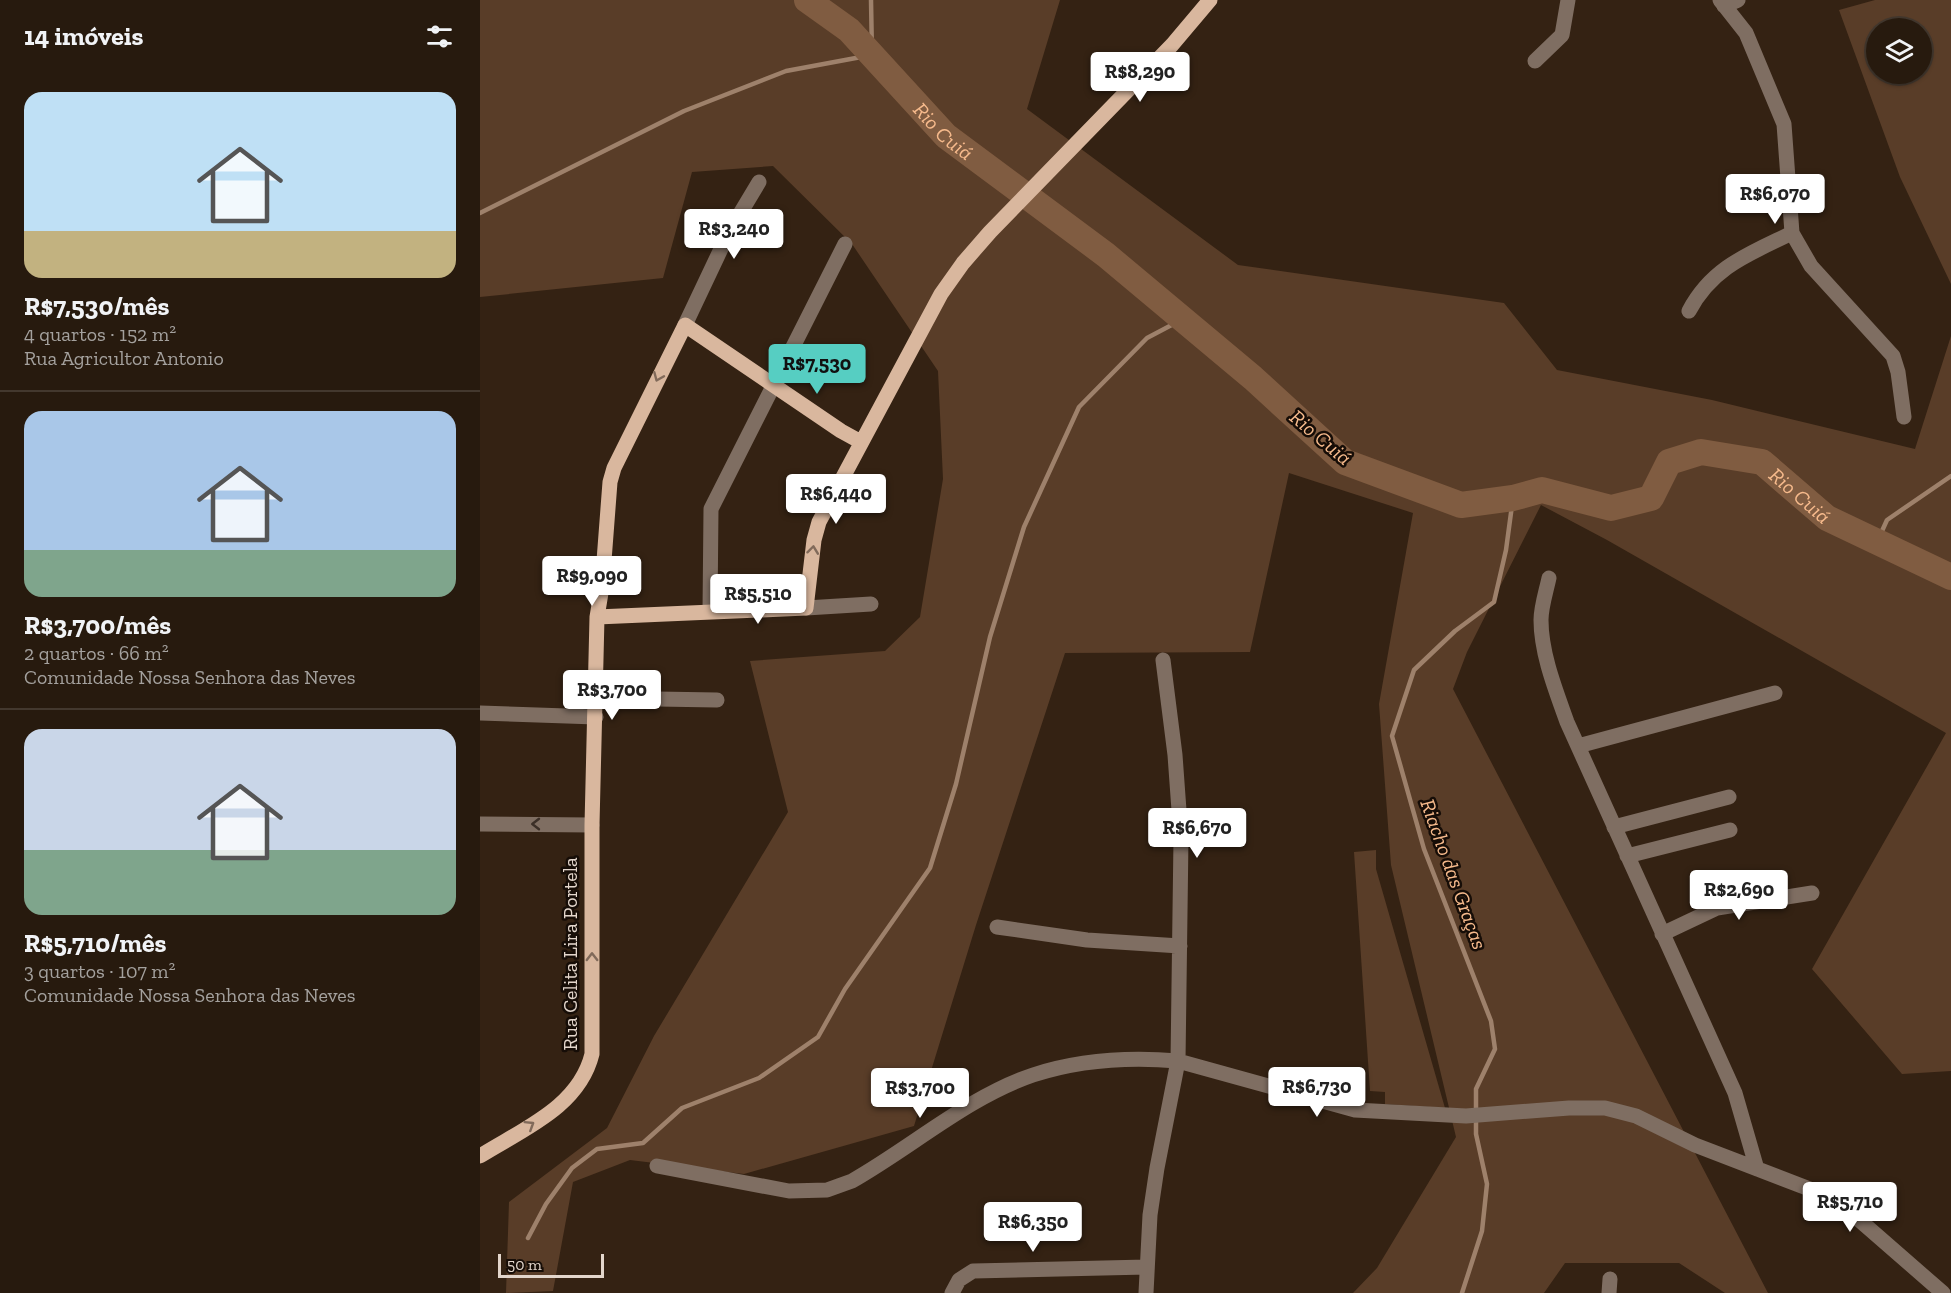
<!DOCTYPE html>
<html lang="pt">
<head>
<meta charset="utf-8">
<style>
	body { margin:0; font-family:"Zilla Slab",serif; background:#33271c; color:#f1f3f6; height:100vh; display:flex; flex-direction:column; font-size:22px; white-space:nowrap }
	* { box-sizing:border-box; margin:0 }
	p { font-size:20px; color:#a4a19e }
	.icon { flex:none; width:33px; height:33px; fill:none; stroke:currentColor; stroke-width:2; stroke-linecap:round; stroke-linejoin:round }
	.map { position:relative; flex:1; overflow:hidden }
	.details { display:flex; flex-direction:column; background:#271a0e; width:480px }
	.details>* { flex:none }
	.buttons { position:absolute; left:1386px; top:18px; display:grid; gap:12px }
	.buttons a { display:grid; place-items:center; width:66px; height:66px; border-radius:50%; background:#271a0e; box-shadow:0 2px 4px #0004,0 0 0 2px #43382e; font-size:30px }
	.scale { position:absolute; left:18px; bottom:15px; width:106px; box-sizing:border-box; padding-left:6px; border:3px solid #e3d6cc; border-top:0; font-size:16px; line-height:21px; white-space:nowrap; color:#e3d6cc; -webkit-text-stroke:4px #160d07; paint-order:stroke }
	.price { position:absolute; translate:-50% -51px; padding:0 14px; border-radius:6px; background:#fff; color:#222; font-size:20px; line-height:39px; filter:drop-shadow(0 2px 3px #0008) }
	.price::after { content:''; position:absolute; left:50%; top:36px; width:18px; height:14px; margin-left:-9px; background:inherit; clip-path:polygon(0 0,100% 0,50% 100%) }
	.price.current { background:#56cec2; color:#111 }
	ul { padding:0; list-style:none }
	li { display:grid; align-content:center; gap:12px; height:318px; padding:0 24px }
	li+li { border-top:2px solid #43382e }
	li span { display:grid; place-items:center; height:186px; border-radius:18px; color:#555 }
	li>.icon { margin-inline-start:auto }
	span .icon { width:108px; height:108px; fill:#fffc; stroke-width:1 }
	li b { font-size:26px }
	h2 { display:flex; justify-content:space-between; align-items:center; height:72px; padding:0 24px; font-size:26px }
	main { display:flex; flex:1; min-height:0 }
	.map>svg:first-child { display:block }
</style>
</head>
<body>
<main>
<section class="details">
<h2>14 imóveis<svg class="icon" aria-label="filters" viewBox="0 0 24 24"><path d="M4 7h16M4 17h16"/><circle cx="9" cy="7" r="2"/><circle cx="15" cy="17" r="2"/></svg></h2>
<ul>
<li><span style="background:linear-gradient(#bfe0f5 75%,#c2b280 0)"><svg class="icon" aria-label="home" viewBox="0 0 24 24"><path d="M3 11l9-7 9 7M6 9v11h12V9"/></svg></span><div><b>R$7,530/mês</b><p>4 quartos · 152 m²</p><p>Rua Agricultor Antonio</p></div></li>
<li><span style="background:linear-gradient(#a9c7e8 75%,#7fa58c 0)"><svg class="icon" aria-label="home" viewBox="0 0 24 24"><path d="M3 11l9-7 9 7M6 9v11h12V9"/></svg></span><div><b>R$3,700/mês</b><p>2 quartos · 66 m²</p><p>Comunidade Nossa Senhora das Neves</p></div></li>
<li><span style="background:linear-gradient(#c9d6e8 65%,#7fa58c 0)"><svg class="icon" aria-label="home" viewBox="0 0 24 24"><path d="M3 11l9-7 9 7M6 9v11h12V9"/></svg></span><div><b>R$5,710/mês</b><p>3 quartos · 107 m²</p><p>Comunidade Nossa Senhora das Neves</p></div></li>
</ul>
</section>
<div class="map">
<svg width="1471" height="1293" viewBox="0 0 1471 1293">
	<rect width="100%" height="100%" fill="#342213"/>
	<path fill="#593d28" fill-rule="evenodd" d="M0,0h580l-33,109 211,156 266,38 53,67 155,30 203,49 36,-113v735l-49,3 -90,-105 134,-236 -339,-193 -66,-35 -74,147 -14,37 315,604h-43l-46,-30h-114l-21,30h-191l24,-25 79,-131 -65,-272 -12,-161 34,-191 -124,-40 -39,179 -185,1 -89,272 -62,201 -170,48 -114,-14 -57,22 -20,109 -47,2 3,-91 98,-74 47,-92 134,-224 -38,-151 135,-10 35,-34 23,-138 -5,-108 -86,-127 -79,-78 -81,6 -29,106 -183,19z
		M1395,0h76v284l-51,-107 -61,-167zM1442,28v46h-46v-46z
		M896,850v19l69,239 -60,-4v-12l-15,-1 -16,-239z"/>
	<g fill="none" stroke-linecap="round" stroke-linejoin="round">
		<path stroke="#9e816b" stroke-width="4.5" d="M0,213l204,-102 102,-40 86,-16 -1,-55
			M1397,542l10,-22 64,-44
			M48,1238l18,-34 26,-36 25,-19 46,-6 39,-35 77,-30 59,-41 27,-48 85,-121 26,-84 34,-147 34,-110 55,-120 68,-69 36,-19
			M982,1293l20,-62 5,-47 -11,-50v-45l19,-40 -4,-28 -67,-172 -32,-113 22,-66 41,-39 39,-29 12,-52 7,-52"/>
		<path stroke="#805c41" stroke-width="26" id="s1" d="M327,0l42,30 97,106 160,119 147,123 92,84 116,43 52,-7 29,-8 69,18 40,-10 18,-36 32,-10 61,10 65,56 124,59"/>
		<path stroke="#7f6e62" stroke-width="15" d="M1240,0l26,33 38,91 8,109 19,33 82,90 5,16 6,45
			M1244,6l14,-6
			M1055,61l27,-26 6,-35
			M1209,311c23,-44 60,-57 103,-78
			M205,325l44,-93 30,-50
			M1069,578c-3,14 -8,29 -8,42 0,34 15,71 26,102l168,371 22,76
			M326,608l65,-4
			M230,610l1,-101 134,-265
			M117,698l120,2
			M0,713l116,4
			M1098,746l197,-53
			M0,824l112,1
			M1134,827l115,-30
			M1147,856l103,-26
			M517,927l90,13 93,6
			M1182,934l55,-26 95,-15
			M177,1166l132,25 38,-1 25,-9c60,-34 116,-84 181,-106 46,-15 98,-18 145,-14l177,49 111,6 103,-8h36l31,8 59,29 125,48 29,18 94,82
			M472,1293l7,-13 14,-9 174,-4
			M666,1293l4,-78 7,-47 21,-107 3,-223 -6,-83 -12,-95
			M1129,1293l1,-14"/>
		<path stroke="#d9b79e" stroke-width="15" d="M117,617l209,-9 8,-68 5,-18 122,-228 22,-31 27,-31 182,-187 38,-45
			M0,1156c43,-27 99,-49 112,-102v-229l5,-208 5,-30 8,-105 4,-14 71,-143 156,106 20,11"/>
	</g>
	<defs><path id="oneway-chevron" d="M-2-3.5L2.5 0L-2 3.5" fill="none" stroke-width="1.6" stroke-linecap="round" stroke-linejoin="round" transform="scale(1.5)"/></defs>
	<g stroke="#816a5a">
		<use href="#oneway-chevron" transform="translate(178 377) rotate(113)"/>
		<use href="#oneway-chevron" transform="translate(333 550) rotate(-83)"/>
		<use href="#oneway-chevron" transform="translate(112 957) rotate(-90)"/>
		<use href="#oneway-chevron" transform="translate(50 1125) rotate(-32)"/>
	</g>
	<use stroke="#3b2f27" href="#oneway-chevron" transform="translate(56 824) rotate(-180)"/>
	<g text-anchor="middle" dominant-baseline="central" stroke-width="5" stroke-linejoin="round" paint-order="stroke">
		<g font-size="20" fill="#e3d6cc" stroke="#160d07">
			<text transform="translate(90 954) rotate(-90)">Rua Celita Lira Portela</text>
		</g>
		<g font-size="21" font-style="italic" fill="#f6ba8c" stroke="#160d07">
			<text stroke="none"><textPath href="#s1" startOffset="190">Rio Cuiá</textPath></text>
			<text transform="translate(841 437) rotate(40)">Rio Cuiá</text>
			<text stroke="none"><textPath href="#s1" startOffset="1216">Rio Cuiá</textPath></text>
			<text transform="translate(974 874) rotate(70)">Riacho das Graças</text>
		</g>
	</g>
</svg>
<div class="buttons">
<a><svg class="icon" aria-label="layers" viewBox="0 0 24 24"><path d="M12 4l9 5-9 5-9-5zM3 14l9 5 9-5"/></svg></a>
</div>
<div class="scale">50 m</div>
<b class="price" style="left:660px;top:103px">R$8,290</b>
<b class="price" style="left:1295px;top:225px">R$6,070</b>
<b class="price" style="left:254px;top:260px">R$3,240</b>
<b class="price current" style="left:337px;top:395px">R$7,530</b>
<b class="price" style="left:356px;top:525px">R$6,440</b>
<b class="price" style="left:112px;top:607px">R$9,090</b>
<b class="price" style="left:278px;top:625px">R$5,510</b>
<b class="price" style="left:132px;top:721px">R$3,700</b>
<b class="price" style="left:717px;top:859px">R$6,670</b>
<b class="price" style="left:1259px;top:921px">R$2,690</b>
<b class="price" style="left:837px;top:1118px">R$6,730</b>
<b class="price" style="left:440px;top:1119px">R$3,700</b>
<b class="price" style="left:1370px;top:1233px">R$5,710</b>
<b class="price" style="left:553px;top:1253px">R$6,350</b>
</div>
</main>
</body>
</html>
